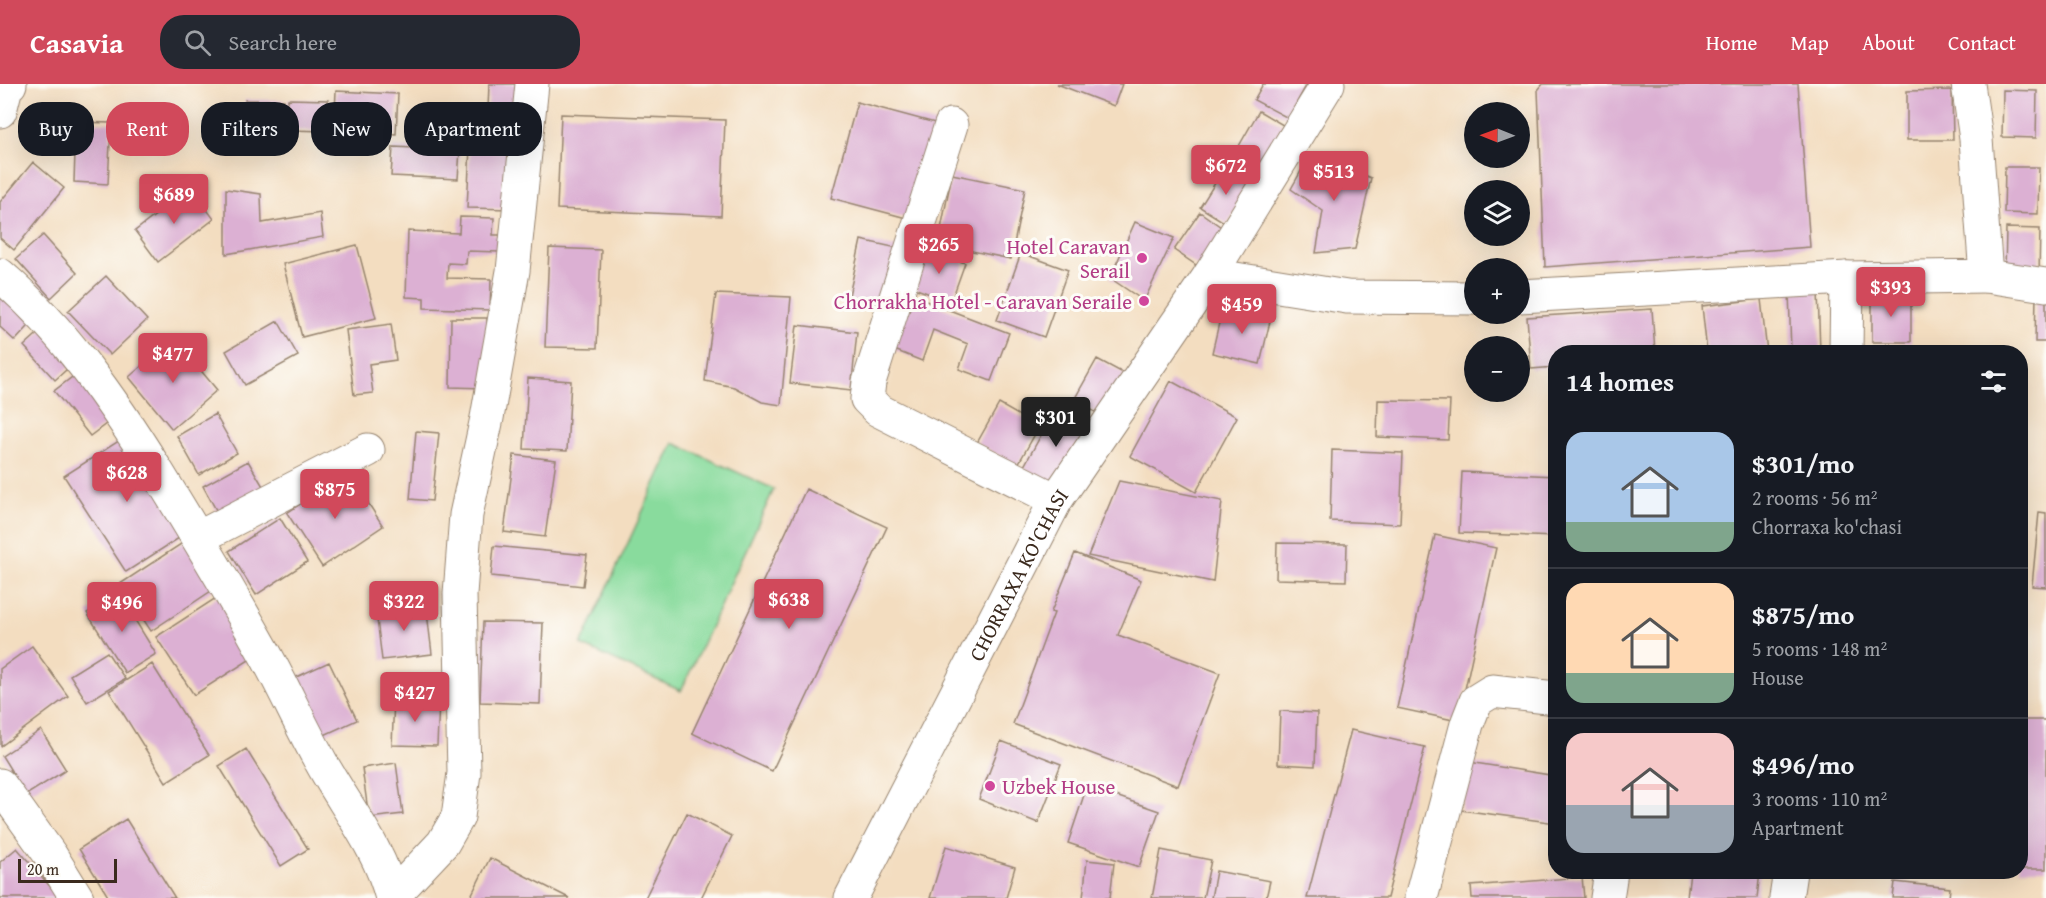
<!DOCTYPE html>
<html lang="en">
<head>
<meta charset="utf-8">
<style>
	body { margin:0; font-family:"Gentium Book Plus",serif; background:#242831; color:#f1f3f6; height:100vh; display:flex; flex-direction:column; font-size:22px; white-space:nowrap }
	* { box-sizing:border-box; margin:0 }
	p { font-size:20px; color:#9ea1a6 }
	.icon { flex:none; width:33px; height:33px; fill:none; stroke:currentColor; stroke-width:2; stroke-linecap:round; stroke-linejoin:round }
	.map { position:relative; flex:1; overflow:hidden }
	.sheet { position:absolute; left:1548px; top:261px; width:480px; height:534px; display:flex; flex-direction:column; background:#171b24; border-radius:24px; box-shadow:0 6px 24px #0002 }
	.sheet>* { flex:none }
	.banner { position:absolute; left:18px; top:18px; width:570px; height:54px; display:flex; gap:12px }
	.needle { width:39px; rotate:271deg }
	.tools { position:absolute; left:1464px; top:18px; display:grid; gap:12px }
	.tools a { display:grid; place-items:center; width:66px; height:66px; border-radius:50%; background:#171b24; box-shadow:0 6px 24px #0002; font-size:30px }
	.scale { position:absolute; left:18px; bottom:15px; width:99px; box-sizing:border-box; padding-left:6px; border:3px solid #3b2a1e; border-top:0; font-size:16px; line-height:21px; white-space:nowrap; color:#3b2a1e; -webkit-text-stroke:4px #fdfcf7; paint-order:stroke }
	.price { position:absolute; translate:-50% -51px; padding:0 14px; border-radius:6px; background:#d1495b; color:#fff; font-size:20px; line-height:39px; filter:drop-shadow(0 2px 3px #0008) }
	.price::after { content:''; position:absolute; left:50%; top:36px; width:18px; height:14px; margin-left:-9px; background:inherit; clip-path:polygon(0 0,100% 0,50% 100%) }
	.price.active { background:#222; color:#fff }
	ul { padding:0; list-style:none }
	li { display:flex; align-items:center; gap:18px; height:150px; padding:0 18px }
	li+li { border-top:2px solid #363941 }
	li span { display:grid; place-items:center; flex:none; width:168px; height:120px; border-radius:18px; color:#555 }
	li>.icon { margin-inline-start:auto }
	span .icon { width:72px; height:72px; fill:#fffc; stroke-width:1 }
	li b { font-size:26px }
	h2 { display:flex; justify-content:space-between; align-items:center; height:72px; padding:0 18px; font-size:26px }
	.tag { padding:0 21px; border-radius:24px; background:#171b24; box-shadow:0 6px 24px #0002; font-size:21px; line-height:54px }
	.tag.active { background:#d1495b; color:#fff }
	header { display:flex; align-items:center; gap:36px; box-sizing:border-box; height:84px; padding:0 30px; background:#d1495b; color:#fff }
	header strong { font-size:28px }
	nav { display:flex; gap:33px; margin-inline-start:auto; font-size:21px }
	.search { width:420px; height:54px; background:#242831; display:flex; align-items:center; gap:15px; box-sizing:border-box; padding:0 21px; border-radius:24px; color:#9ea1a6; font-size:22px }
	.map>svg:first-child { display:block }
</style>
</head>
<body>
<header>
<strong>Casavia</strong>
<div class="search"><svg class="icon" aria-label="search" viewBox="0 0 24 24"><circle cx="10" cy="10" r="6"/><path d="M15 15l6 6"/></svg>Search here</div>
<nav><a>Home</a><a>Map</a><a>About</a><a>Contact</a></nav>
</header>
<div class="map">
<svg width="2046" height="814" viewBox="0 0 2046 814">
	<rect width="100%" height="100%" fill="#fdfcf7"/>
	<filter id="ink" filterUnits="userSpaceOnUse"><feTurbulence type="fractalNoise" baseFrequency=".0167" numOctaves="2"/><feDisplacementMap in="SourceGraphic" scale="12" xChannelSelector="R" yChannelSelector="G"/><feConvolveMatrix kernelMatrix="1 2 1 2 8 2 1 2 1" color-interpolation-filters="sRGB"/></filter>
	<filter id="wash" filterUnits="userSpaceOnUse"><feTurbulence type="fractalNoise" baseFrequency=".008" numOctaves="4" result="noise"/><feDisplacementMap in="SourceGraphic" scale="24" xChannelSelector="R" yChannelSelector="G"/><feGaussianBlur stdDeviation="1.35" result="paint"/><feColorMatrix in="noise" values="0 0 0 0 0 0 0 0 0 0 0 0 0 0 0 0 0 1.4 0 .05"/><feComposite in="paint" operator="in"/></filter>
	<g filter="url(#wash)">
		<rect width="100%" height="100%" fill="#f3ddc0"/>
		<path fill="#89db9d" stroke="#62825e" stroke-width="1.5" d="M674,359l100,46 -93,202 -100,-46z"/>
		<g id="blocks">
			<path fill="#dcb0d3" d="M489,0h39l-2,50 -39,-1z
				M1057,0h65l-8,22z
				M1263,0h44l-19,34 -34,-18z
				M1543,0h255l12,163 -265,20 -7,-177z
				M1952,6l1,50h-46v-49z
				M2003,6l34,1 -1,47 -34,-1z
				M336,7l62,3 -2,40 -62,-3z
				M288,15l40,1 -1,31 -39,-1z
				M245,16h39l-1,31 -39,-1z
				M857,18l82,22 -25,96 -83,-22z
				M1259,27l24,14 -28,49 -24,-14z
				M561,30l164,6 -4,96 -164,-7z
				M76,38l35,1 -3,61 -34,-2z
				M393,63l67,3 -2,29 -67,-3z
				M470,63l44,2 -3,60 -44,-1z
				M1310,71l61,23 -16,71 -39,4 7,-42 -32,-22z
				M33,78l31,26 -50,62 -14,-12v-36z
				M1225,83l27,17 -25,40 -27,-17z
				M2005,83h34l-1,47 -34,-1z
				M952,90l73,15 -14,70 -73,-15z
				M191,104l23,31 -56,43 -23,-31z
				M226,105l35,5 1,29 58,-10 3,24 -97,17z
				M1200,128l28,20 -26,37 -28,-19z
				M460,133l34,1 -1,17h8v17l-34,-1 -1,13 -18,-1 -1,15 44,1 -1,31 -66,-2v-10l-18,-1 2,-66 51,2z
				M1135,138l39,16 -30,63 -34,-23z
				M2006,144l34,1 -1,46h-34z
				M43,151l34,38 -26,25 -35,-39z
				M861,156l41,9 -13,60 -41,-9z
				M357,161l19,73 -74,19 -19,-73z
				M549,164l52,2 -4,98 -52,-1z
				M928,165l37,14 -14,39 -37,-14z
				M1021,169l47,17 -24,67 -47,-17z
				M106,192l41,44 -37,35 -42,-44z
				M0,194l39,37 -24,26 -15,-14z
				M1818,206l2,62h-29l-2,-61z
				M1872,209l39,1v48h-39z
				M716,210l75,3 -10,108 -19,-3 -28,-15 -29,-6z
				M2036,211h10v47h-11z
				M913,212l96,37 -18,48 -32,-12 9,-25 -35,-14 -11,31 -30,-12z
				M1761,215l6,53h-60l-5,-46z
				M1223,222l48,11 -11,47 -48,-11z
				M1652,225l3,43h-99v15l-25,2 -4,-52z
				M451,234h36l-1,70 -36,-1z
				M278,237l20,35 -53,29 -19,-34z
				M391,240l5,36 -27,4 4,29 -19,2 -8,-65z
				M797,241l60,7 -6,58 -61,-7z
				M46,242l31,34 -22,20 -31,-34z
				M174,254l43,52 -45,39 -43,-52z
				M1871,265l54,1v2h-54z
				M1097,275l28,15 -23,42 -28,-16z
				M84,284l35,46 -29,22 -36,-45z
				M528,294l43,3 -4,70 -43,-2z
				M1171,297l66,36 -41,75 -66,-36z
				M1378,316l72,1 -2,39 -71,-3z
				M999,320l40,23 -22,39 -40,-23z
				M1056,324l34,19 -33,60 -34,-19z
				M215,330l22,39 -38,22 -22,-39z
				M416,347l23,2 -7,68 -22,-2z
				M128,351l62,96 -64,41 -62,-96z
				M1332,366l71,3 -3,71 -70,-3z
				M514,371l42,5 -11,77 -41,-5z
				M248,377l19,32 -46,26 -18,-33z
				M348,388l35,54 -61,41 -35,-54z
				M1462,388l94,4v61l-97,-4z
				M1119,397l103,20 -9,81 -125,-26z
				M806,405l81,38 -115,244 -80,-38z
				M2039,428l7,1v74l-14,-1z
				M280,434l27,44 -51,33 -27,-44z
				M1435,451l61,13 -38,173 -61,-13z
				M190,454l30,47 -69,46 -31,-47z
				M1277,459l70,1 -1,37 -70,-2z
				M494,462l93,9 -4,31 -92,-10z
				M1075,469l66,27 -23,55 102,38 -42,113 -165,-62 41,-111 -3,-1z
				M119,510l37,60 -31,19 -38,-60z
				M219,512l38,59 -63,40 -38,-58z
				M426,520l6,50 -50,6 -6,-49z
				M483,538l60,1 -3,81 -60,-2z
				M32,562l36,50 -67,50 -1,-77z
				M107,568l18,27 -38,23 -17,-27z
				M329,578l28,58 -37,17 -28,-58z
				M152,580l57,91 -43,27 -57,-91z
				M394,615l45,2 -2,45 -45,-1z
				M1280,627l37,2 -2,53 -37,-2z
				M2020,636h26v149h-26z
				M41,646l25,40 -40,25 -24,-39z
				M1351,646l74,17 -38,151h-80z
				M1001,657l60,23 -23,59 -59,-24z
				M246,665l62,100 -27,17 -62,-100z
				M1469,678l87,14v47l-95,-13z
				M396,679l7,51 -34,4 -7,-50z
				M1087,702l72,25 -20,56 -71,-24z
				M687,729l45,23 -31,62h-56z
				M126,735l49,79h-66l-30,-49z
				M946,762l69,21 -9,31h-76z
				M17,764l43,50h-60v-36z
				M1161,766l50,10 -8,38h-51z
				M490,774l79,40h-99z
				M1087,776l27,3 -4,35h-27z
				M1216,787l54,10 -4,17h-55z
				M1690,788h70l-3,26h-70z
				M1582,793l2,21h-112l-1,-12z
				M1895,798l55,6 -1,10h-56z"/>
		</g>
	</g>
	<g filter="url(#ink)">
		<use href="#blocks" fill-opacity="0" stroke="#97846f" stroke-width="1.5"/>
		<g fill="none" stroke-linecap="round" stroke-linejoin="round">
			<defs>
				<g id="minor">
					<path d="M0,27l6,-24 4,-3"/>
					<path d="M951,41l-82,257 -2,17 11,11 178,90"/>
					<path d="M0,191c65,56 113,126 158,198 35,57 70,114 102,172 22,38 39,78 61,117 24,44 59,86 71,136"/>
					<path d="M1210,191l137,22 127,1"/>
					<path d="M1986,192l60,9"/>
					<path d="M1847,194l139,-2 -10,-137 -8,-55"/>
					<path d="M1520,212l327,-18 -1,74"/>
					<path d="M198,454l170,-88"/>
					<path d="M0,701l51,71 26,42"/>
					<path d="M392,813l51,-54 15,-26 6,-44 -4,-179 6,-79 21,-97 26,-147 19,-187"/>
					<path id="s1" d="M851,814l205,-398 154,-225 118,-191"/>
					<path d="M1421,814l46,-174 9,-23 16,-10 64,7"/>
					<path d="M1607,814l4,-26"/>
					<path d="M1786,814l4,-26"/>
				</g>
			</defs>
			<use href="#minor" stroke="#97846f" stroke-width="35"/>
			<use href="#minor" stroke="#fff" stroke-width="33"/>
		</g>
	</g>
	<g fill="#d1479c" stroke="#fdfcf7" stroke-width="2">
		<circle cx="1142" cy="174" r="6"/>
		<circle cx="1144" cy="217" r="6"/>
		<circle cx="990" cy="702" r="6"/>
	</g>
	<g text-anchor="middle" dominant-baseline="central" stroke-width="6" stroke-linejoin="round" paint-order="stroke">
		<g font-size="21" fill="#b23c85" stroke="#fdfcf7" text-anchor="end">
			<text x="1130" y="162">Hotel Caravan<tspan x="1130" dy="24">Serail</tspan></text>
			<text x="1132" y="217">Chorrakha Hotel - Caravan Seraile</text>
			<text x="1002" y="702" text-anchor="start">Uzbek House</text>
		</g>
		<g font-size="21" fill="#3b2a1e" stroke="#fdfcf7">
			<text stroke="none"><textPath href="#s1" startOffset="364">CHORRAXA KO'CHASI</textPath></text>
		</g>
	</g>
</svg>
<div class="tools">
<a><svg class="needle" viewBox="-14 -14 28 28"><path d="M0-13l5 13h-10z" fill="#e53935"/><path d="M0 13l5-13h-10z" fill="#9ea1a6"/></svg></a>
<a><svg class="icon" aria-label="layers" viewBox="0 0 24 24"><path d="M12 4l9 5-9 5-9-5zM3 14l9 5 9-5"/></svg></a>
<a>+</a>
<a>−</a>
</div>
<div class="scale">20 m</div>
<b class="price" style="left:1226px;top:112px">$672</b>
<b class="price" style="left:1334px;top:118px">$513</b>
<b class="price" style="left:174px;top:141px">$689</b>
<b class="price" style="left:939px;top:191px">$265</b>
<b class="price" style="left:1891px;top:234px">$393</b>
<b class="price" style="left:1242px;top:251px">$459</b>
<b class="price" style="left:173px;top:300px">$477</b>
<b class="price active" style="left:1056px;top:364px">$301</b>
<b class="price" style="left:127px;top:419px">$628</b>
<b class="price" style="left:335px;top:436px">$875</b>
<b class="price" style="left:789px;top:546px">$638</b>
<b class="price" style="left:404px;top:548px">$322</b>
<b class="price" style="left:122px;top:549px">$496</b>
<b class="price" style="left:415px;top:639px">$427</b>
<div class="banner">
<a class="tag">Buy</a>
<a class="tag active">Rent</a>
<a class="tag">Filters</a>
<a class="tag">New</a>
<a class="tag">Apartment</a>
</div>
<section class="sheet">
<h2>14 homes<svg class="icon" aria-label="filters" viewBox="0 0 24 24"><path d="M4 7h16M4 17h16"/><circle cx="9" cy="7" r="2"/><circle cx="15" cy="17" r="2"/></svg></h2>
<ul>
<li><span style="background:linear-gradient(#a9c7e8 75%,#7fa58c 0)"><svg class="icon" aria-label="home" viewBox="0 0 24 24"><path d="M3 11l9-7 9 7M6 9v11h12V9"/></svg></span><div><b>$301/mo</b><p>2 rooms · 56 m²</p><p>Chorraxa ko'chasi</p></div></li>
<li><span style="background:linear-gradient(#ffd9b3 75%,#7fa58c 0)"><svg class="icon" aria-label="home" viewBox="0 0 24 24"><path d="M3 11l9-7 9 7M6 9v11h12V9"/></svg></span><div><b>$875/mo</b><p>5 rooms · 148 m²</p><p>House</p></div></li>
<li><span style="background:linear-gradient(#f6c9c9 60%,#9aa5b1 0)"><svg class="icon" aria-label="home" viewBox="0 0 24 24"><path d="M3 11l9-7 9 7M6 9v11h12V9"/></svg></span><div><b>$496/mo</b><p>3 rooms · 110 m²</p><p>Apartment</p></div></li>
</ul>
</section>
</div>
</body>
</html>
